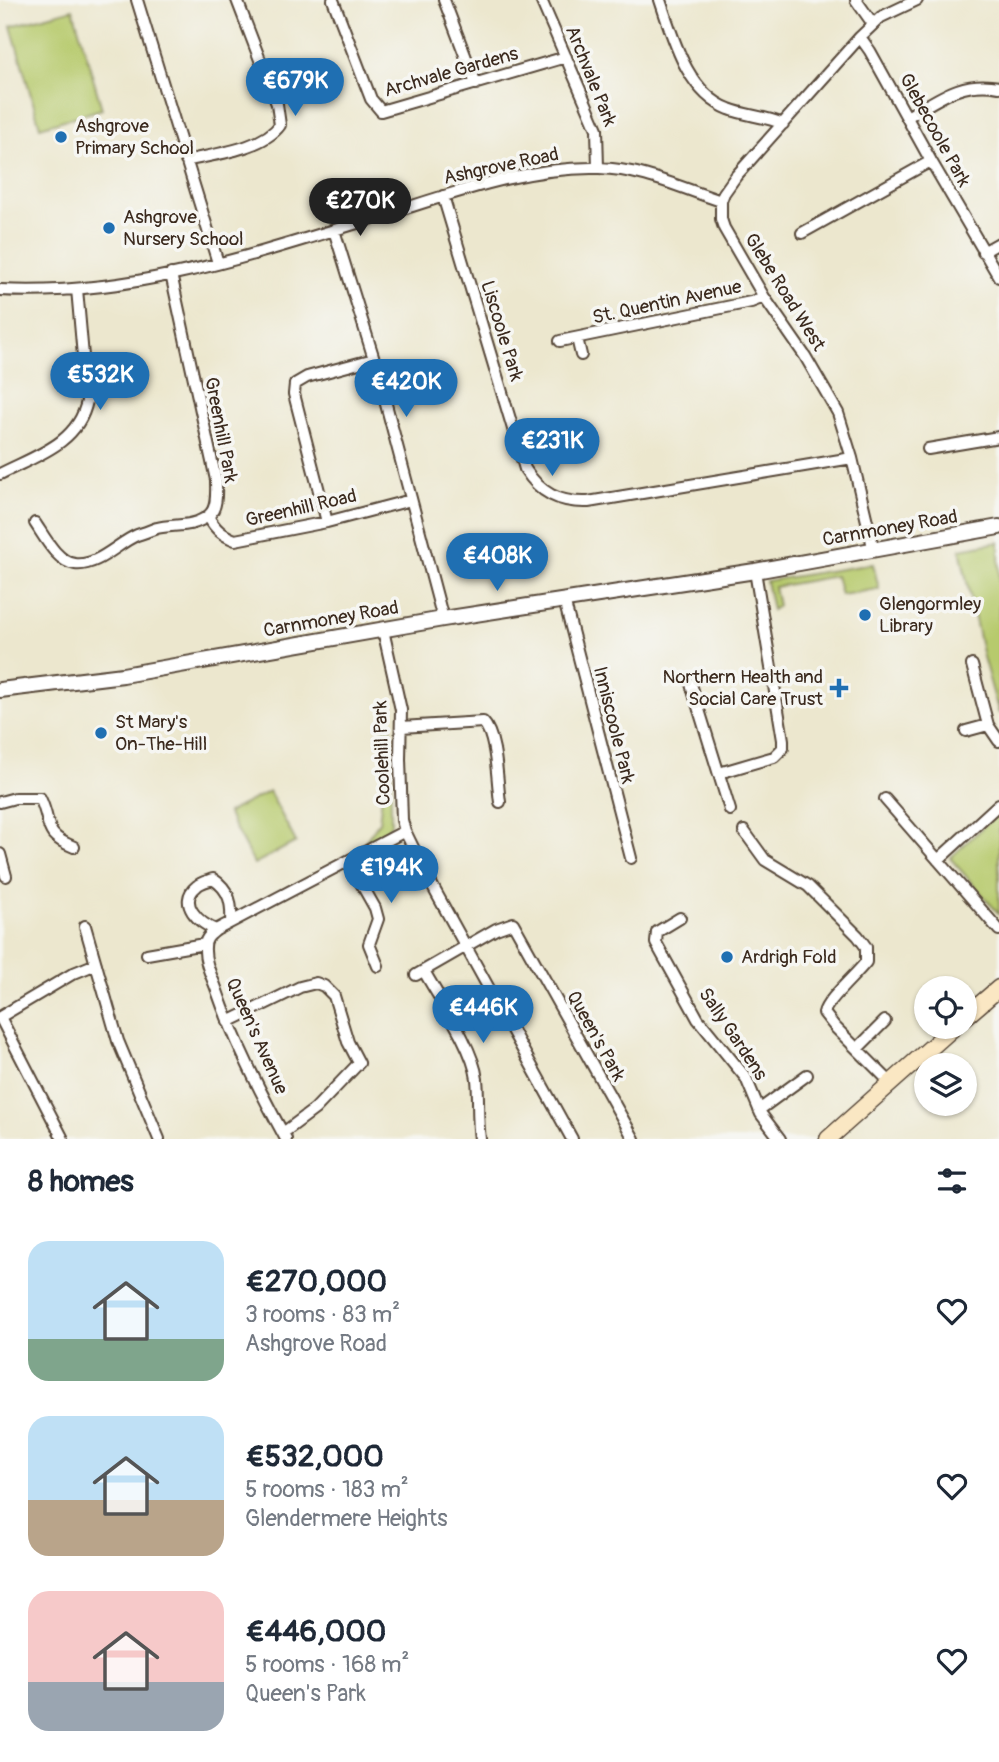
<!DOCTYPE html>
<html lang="en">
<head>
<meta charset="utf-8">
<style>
	body { margin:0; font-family:Pangolin,sans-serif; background:#f2f2f3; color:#1f2937; height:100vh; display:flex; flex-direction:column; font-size:26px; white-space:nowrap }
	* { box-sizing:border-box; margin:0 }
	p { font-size:23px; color:#747a83 }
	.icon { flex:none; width:38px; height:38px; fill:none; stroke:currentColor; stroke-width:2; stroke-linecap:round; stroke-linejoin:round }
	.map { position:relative; height:1139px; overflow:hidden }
	.details { display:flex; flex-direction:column; background:#fff; flex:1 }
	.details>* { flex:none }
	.fabs { position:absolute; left:914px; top:976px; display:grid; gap:14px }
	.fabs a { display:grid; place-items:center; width:63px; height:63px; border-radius:50%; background:#fff; box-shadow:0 2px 5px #0004; font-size:35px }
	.price { position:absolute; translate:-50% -60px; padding:0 16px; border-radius:24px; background:#1f6fb2; color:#fff; font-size:23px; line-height:46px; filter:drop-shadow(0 2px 4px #0008) }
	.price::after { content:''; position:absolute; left:50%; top:42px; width:21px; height:16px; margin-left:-10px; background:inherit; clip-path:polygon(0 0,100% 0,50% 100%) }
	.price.selected { background:#222; color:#fff }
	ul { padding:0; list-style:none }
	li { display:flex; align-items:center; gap:21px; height:175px; padding:0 28px }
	li span { display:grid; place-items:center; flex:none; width:196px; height:140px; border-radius:21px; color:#555 }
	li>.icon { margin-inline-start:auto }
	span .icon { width:84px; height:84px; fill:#fffc; stroke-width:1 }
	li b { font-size:30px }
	h2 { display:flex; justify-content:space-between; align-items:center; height:84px; padding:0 28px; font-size:30px }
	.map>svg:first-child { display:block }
</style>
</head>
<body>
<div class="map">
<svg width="999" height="1139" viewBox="0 0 999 1139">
	<rect width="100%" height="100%" fill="#f6f6f2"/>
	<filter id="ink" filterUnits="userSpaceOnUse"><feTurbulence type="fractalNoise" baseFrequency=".0143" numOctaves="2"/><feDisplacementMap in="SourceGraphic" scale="14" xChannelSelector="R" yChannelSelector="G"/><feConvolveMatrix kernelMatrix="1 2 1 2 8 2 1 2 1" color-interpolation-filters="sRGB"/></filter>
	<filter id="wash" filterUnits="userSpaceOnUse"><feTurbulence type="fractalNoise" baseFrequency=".00686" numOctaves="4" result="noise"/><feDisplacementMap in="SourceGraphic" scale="28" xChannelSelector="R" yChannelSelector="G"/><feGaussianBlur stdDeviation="1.57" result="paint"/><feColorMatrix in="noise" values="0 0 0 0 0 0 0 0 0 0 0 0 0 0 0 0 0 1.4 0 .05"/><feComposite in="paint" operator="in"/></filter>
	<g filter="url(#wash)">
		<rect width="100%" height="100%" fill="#ece7ce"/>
		<path fill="#b7ca6d" stroke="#797a46" stroke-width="2" d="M73,9l29,100 -62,18 -29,-101z
			M999,542v172l-16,-57 -23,-108z
			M873,564l6,25 -38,6 -5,-19 -62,11 4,19 -6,4 -6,-29z
			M384,728h7v96l-5,8 -24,14 17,-24 7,-62z
			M269,791l27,51 -42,22 -27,-51z
			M999,812v102l-49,-56z"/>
	</g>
	<g filter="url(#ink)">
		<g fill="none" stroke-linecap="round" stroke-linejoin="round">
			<defs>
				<path id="minor" d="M137,0l81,263
					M333,0l38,99 10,12 185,-54
					M444,0l32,84
					M541,0l56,129 1,39
					M660,0c13,38 27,93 69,109 17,7 37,7 54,15
					M856,0l17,24
					M860,37l10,14 61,110 68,116
					M907,117c32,-18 53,-37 92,-30
					M186,161c28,-7 77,-12 94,-36l-3,-21 -40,-104
					M443,196l82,273c15,24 34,34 63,33l264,-44
					M334,230l40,129 69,260
					M802,233l129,-72
					M983,252l16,-9
					M0,290c137,8 273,-42 403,-81 63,-20 130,-43 196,-41 43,1 82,20 122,33
					M577,338l4,17
					M560,341l191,-39 13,-5
					M928,449l71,-12
					M0,474c35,-18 78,-30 87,-73l-10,-112
					M208,516c7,13 14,19 27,24l92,-18 84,-22
					M327,522l-33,-128 1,-10 12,-7 67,-18
					M35,523c9,13 22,39 40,41 22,3 43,-21 62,-29 7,-2 14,-5 20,-7 17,-4 37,0 52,-13 9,-7 7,-25 7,-35l-45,-206
					M874,551l-22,-93 -14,-45 -33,-57 -41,-59 -40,-69 -3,-9v-18l3,-8 12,-17 124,-139 21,-20 36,-17
					M564,600l67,258
					M383,630l18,80 -1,49 2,61 3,11 23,47 144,261
					M972,665l16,60 11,16
					M691,684l39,126
					M401,727l82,-5c14,14 14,60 17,80
					M966,731l22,-6
					M719,773l55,-16 9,-9v-8l-28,-169
					M885,799l114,131
					M0,802l15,-4h25c13,27 1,36 34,49
					M744,831l21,29 43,26 50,50 8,11v15c-10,13 -40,39 -42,51l11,14 56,56
					M0,854l6,22
					M938,860l61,-56
					M349,862l26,46 3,11 -9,25 9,22
					M680,918l-23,14 -1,11 42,76 48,59 15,36 19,25
					M85,926l33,115 41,98
					M216,930c-16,-6 -40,-27 -19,-44 4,-4 11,-5 16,-7 17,11 19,25 18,43
					M147,954l57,-10
					M424,971c16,29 49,76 53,108 2,20 0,40 3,60
					M416,975l80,-46 17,-6 121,216
					M228,1022l72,-35 16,-4 8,3 10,10 14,46 11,21 -44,46 -32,24
					M857,1049l28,-28
					M759,1110l48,-35
					M63,1139l-63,-122 74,-44 22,-9
					M286,1139c-27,-49 -52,-98 -70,-151 -5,-13 -12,-27 -11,-41 0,-9 5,-12 11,-17l189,-99"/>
				<path id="tertiary" d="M0,690l123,-15 320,-56 312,-48 244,-44"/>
				<path id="secondary" d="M964,1018l35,-30
					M828,1139l126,-112"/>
			</defs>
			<use href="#minor" stroke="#564638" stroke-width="14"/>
			<use href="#tertiary" stroke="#564638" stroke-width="18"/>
			<use href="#secondary" stroke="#564638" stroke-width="19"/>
			<use href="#minor" stroke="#fff" stroke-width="10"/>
			<use href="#tertiary" stroke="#fff" stroke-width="14"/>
			<use href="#secondary" stroke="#fae7c3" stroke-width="16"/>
		</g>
	</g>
	<g fill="#1f6fb2" stroke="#f6f6f2" stroke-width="2.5">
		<circle cx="61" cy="137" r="7"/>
		<circle cx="109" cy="228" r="7"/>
		<circle cx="865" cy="615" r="7"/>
		<path d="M835.5 677.5h7v7h7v7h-7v7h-7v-7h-7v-7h7z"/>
		<circle cx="101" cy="733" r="7"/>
		<circle cx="727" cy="957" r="7"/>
	</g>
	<g text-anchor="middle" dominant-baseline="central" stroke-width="7" stroke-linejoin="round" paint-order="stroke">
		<g font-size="19" fill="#3b2a1e" stroke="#f6f6f2">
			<text transform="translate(451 72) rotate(-16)">Archvale Gardens</text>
			<text transform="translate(591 76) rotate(68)">Archvale Park</text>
			<text transform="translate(935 130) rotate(61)">Glebecoole Park</text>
			<text transform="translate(501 166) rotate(-12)">Ashgrove Road</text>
			<text transform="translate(785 292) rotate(58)">Glebe Road West</text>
			<text transform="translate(667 302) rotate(-12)">St. Quentin Avenue</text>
			<text transform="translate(502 331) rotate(73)">Liscoole Park</text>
			<text transform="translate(221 430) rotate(79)">Greenhill Park</text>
			<text transform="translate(301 508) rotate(-13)">Greenhill Road</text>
			<text transform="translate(890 528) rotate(-10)">Carnmoney Road</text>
			<text transform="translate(331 619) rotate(-10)">Carnmoney Road</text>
			<text transform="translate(614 725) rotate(76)">Inniscoole Park</text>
			<text transform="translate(382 753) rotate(-92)">Coolehill Park</text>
			<text transform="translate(733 1034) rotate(56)">Sally Gardens</text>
			<text transform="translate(257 1036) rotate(66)">Queen's Avenue</text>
			<text transform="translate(596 1036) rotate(61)">Queen's Park</text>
		</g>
		<g font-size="19" fill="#3b2a1e" stroke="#f6f6f2" text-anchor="start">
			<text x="75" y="126">Ashgrove<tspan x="75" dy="22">Primary School</tspan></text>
			<text x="123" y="217">Ashgrove<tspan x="123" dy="22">Nursery School</tspan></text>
			<text x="879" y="604">Glengormley<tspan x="879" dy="22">Library</tspan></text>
			<text x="823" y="677" text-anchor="end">Northern Health and<tspan x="823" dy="22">Social Care Trust</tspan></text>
			<text x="115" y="722">St Mary's<tspan x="115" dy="22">On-The-Hill</tspan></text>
			<text x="741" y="957">Ardrigh Fold</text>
		</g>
	</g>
</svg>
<div class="fabs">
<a><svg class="icon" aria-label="locate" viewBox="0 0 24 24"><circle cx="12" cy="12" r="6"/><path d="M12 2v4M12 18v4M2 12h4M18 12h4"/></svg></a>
<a><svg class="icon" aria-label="layers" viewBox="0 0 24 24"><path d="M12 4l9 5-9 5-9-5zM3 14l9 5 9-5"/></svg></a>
</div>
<b class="price" style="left:295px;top:118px">€679K</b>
<b class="price selected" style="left:360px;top:238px">€270K</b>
<b class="price" style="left:100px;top:412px">€532K</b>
<b class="price" style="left:406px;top:419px">€420K</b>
<b class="price" style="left:552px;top:478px">€231K</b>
<b class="price" style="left:497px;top:593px">€408K</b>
<b class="price" style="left:391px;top:905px">€194K</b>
<b class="price" style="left:483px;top:1045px">€446K</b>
</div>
<section class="details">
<h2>8 homes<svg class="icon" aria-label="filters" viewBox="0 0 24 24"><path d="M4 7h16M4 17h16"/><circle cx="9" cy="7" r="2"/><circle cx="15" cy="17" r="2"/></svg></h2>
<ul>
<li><span style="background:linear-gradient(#bfe0f5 70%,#7fa58c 0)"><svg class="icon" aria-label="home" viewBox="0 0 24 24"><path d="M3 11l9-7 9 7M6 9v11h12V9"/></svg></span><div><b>€270,000</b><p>3 rooms · 83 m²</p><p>Ashgrove Road</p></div><svg class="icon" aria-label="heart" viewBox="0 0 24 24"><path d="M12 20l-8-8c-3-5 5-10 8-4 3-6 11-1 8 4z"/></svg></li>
<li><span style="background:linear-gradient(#bfe0f5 60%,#b9a48a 0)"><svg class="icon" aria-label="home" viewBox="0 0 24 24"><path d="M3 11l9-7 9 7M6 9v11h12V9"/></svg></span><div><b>€532,000</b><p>5 rooms · 183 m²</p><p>Glendermere Heights</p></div><svg class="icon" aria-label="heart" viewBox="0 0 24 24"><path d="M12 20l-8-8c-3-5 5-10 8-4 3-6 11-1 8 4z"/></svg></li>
<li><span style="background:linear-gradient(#f6c9c9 65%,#9aa5b1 0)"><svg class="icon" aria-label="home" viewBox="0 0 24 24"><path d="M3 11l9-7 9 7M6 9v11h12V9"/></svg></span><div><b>€446,000</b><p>5 rooms · 168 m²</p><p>Queen's Park</p></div><svg class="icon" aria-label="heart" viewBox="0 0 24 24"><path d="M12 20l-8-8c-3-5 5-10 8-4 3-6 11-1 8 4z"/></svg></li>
</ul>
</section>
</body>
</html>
